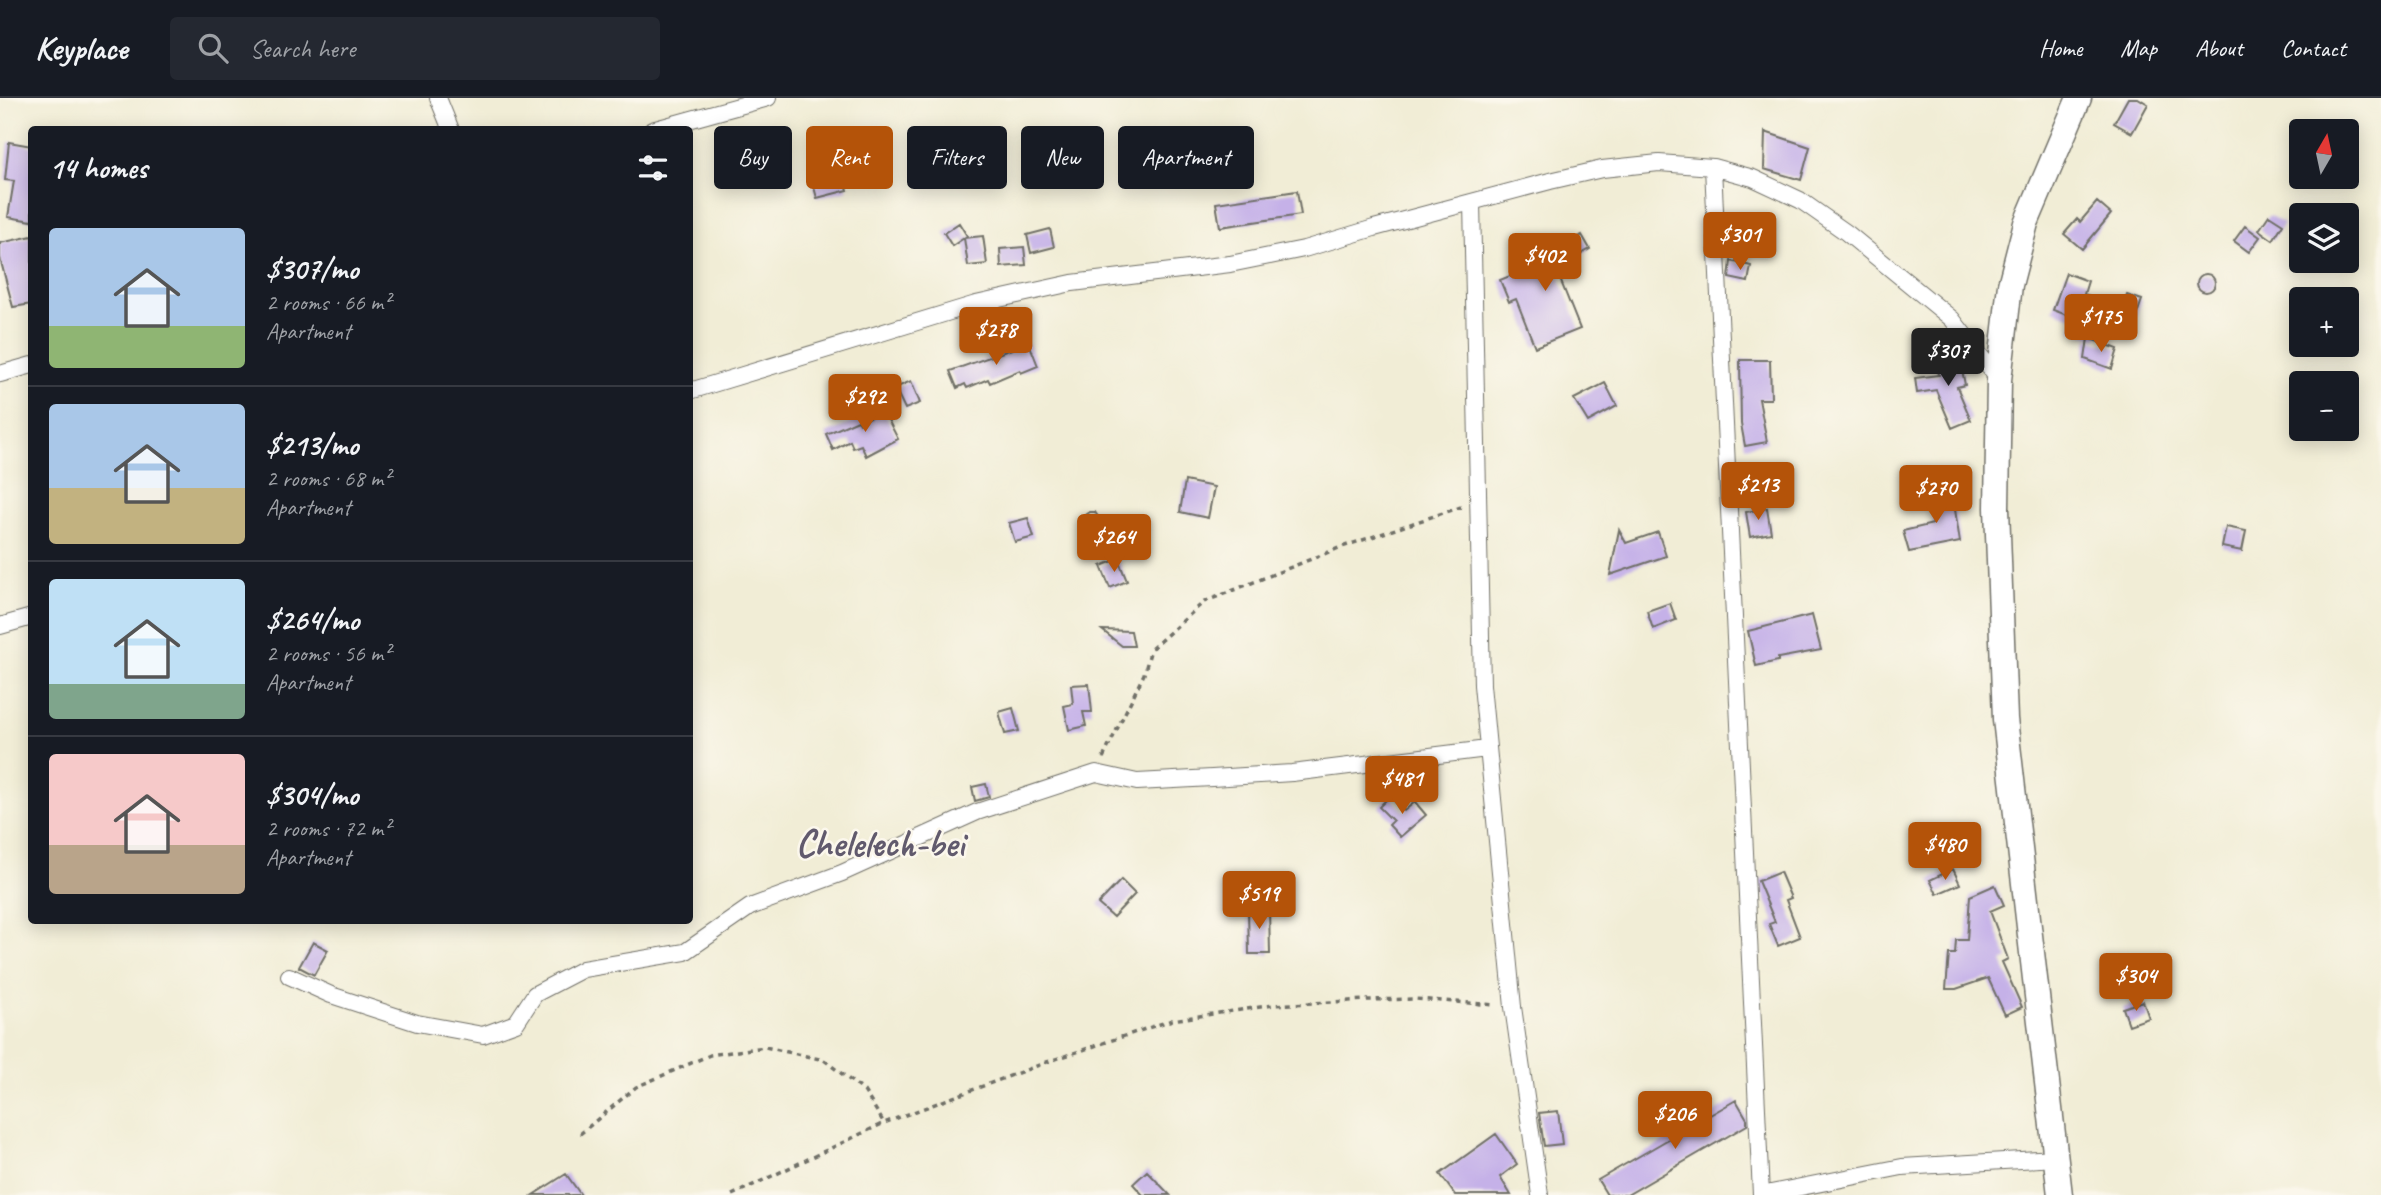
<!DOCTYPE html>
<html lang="en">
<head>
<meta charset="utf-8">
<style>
	body { margin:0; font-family:Caveat,sans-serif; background:#242831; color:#f1f3f6; height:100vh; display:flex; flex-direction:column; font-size:26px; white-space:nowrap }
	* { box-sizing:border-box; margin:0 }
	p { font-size:23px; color:#9ea1a6 }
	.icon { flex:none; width:38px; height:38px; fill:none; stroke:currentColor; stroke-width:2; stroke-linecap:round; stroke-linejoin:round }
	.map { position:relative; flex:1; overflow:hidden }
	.sheet { position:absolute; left:28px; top:28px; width:665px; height:798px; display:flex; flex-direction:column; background:#171b24; border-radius:7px; box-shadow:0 4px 18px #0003 }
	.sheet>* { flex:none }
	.banner { position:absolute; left:714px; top:28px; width:665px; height:63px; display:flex; gap:14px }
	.needle { width:46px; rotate:9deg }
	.fabs { position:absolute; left:2289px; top:21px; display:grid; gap:14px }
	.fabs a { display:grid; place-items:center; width:70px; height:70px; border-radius:7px; background:#171b24; box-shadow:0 4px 18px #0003; font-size:35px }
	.price { position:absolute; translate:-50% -60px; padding:0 16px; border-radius:7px; background:#b45309; color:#fff; font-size:23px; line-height:46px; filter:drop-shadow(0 2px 4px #0008) }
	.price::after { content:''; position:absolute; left:50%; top:42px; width:21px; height:16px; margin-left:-10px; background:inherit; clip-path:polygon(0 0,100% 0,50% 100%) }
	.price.selected { background:#222; color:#fff }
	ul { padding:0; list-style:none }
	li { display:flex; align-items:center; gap:21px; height:175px; padding:0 21px }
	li+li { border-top:2px solid #363941 }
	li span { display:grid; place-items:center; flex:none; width:196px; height:140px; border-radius:7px; color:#555 }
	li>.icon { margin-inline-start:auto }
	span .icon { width:84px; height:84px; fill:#fffc; stroke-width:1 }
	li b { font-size:30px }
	h2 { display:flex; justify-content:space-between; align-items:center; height:84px; padding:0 21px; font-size:30px }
	.chip { padding:0 24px; border-radius:7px; background:#171b24; box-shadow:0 4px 18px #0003; font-size:24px; line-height:63px }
	.chip.selected { background:#b45309; color:#fff }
	header { display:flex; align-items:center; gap:42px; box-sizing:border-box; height:98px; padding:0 35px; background:#171b24; border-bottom:2px solid #363941 }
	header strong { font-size:33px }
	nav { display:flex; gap:38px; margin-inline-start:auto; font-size:24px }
	.search { width:490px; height:63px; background:#242831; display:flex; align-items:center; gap:18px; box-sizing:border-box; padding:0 24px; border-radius:7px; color:#9ea1a6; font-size:26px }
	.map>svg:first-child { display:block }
</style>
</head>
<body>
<header>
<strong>Keyplace</strong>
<div class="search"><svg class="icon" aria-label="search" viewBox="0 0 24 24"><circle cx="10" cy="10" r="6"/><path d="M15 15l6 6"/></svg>Search here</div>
<nav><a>Home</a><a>Map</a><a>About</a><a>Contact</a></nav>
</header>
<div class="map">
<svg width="2381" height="1097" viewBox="0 0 2381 1097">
	<rect width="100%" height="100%" fill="#fbf7ec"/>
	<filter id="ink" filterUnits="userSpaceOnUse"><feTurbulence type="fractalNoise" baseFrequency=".0143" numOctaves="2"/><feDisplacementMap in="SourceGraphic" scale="14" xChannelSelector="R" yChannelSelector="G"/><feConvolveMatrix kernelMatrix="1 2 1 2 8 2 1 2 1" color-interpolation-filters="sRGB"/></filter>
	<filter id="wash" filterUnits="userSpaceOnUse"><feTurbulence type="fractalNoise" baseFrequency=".00686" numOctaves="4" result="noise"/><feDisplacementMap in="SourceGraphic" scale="28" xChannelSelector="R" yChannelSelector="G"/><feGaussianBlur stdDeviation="1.57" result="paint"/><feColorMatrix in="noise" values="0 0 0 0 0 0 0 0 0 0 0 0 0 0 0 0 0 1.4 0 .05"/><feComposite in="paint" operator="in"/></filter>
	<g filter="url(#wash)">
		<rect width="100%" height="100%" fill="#f1edd6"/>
		<g id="blocks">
			<path fill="#c5b1e8" d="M2128,0h10l10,6 -16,29 -18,-10z
				M1765,34l45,15 -9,33 -37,-11z
				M9,44l23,4v75l-24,-4 6,-36 -9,-1z
				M842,74l6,18 -31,8 -5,-18z
				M1297,93l4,24 -81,12 -4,-24z
				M2097,104l14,12 -29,35 -18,-15 13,-15 3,3z
				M2269,117l14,9 -10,16 -14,-10z
				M959,125l8,13 -15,10 -8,-13z
				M2245,128l15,11 -11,15 -15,-11z
				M1050,131l4,18 -23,6 -4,-18z
				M1582,137l8,14 -34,20 24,60 -45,18 -19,-48 -7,3 -9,-22 25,-10 -4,-10 27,-11 2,5z
				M32,138v68l-19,3 -13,-49v-15z
				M983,138l4,28 -19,2 -4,-28z
				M1024,149l2,18 -25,2 -1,-18z
				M1731,163l20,5 -3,16 -19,-4z
				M2066,175l22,8 -4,13 26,9 -13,36 -26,-9 4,-12 -22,-8z
				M2197 185a9 9 0 1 1 18 0a9 9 0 1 1-18 0Z
				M2127,197l15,5 -6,17 -15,-5z
				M2088,240l30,11 -6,20 -27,-10z
				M1029,245l9,23 -17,7 -1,-3 -30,13 -2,-4 -21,9 -2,-4 -8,4 -7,-17z
				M1959,256l6,31 -8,2 14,33 -19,8 -16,-38 -19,3 -2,-15 24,-3 -3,-17z
				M1740,262h30l1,39h-12l8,43 -22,4 -4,-22z
				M911,283l9,22 -15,6 -10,-21z
				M1605,285l12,23 -29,16 -14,-23z
				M883,312l15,29 -32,17 -5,-11 -8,3 -3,-7 -17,9 -7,-16 32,-14 2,3z
				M1185,383l29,6 -6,31 -28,-6z
				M1952,392l8,52 -51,10 -6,-21 30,-7 -4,-29z
				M1767,410l4,25 -21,4 -4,-25z
				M1090,414h5l5,8 -2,4 -10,7 -5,-14z
				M1028,420l6,19 -19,5 -6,-19z
				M2226,429l20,4 -4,20 -20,-4z
				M1619,432l7,13 32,-11 8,24 -56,19z
				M1118,461l9,22 -17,7 -9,-22z
				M1670,505l6,17 -23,9 -6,-18z
				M1812,517l9,35 -43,8v3l-22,5 -8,-35z
				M1102,532l29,1 3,15h-12z
				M1089,586l3,28h-9l3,14 -17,4 -5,-24 9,-2 -2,-19z
				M1013,610l6,23 -14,3 -6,-22z
				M986,686l3,13 -14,4 -3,-14z
				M1390,698l14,15 11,-9 11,13 -26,22 -11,-12 4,-4 -14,-14z
				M1953,771l7,15 -23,10 -7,-14z
				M1780,774l11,26 -5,2 14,37 -22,9 -9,-22 6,-2 -17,-41z
				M1121,782l14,14 -22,23 -15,-13z
				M1995,787l9,20 -14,6 18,48 -6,3 20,45 -17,8 -17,-37 -32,11h-10l3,-35h6l1,-14h11l3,-44z
				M1248,810h21l1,46h-21z
				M313,844l15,8 -14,25 -15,-8z
				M2143,903l6,17 -20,7 -6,-17z
				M1736,1002l11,19v6l-120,70h-20l-9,-15z
				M1558,1013l4,33 -18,2 -5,-33z
				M1496,1036l21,30 -17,13 11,18h-56l-15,-21z
				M1147,1073l23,24h-27l-10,-11z
				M566,1076l15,21h-48z"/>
		</g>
	</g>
	<g filter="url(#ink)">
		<use href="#blocks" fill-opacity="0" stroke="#706f67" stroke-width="2"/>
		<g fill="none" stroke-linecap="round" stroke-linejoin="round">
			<defs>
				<path id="minor" d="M438,0l13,32
					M652,32l116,-32
					M1713,69l48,1028
					M1472,104l10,483 31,322 27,188
					M0,276l32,-9
					M690,293l286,-87 96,-21 158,-19 74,-15 70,-21 176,-47 52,-12 57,-6 54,4 40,11 47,22 47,33 105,86 47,61
					M0,528l32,-9
					M289,878l42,19 86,28 66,12 33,-12 19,-29 48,-25 102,-17 65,-45 92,-34 135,-61 119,-39 41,9 75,-4 80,-5 195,-24
					M1761,1097l141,-28 154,-9"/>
				<path id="primary" d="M2060,1097l-55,-476 -8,-211 2,-128 11,-95 16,-62 53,-125"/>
			</defs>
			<use href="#minor" stroke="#706f67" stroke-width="18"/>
			<use href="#primary" stroke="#706f67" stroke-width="27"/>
			<path stroke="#706f67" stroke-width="3.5" stroke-dasharray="5 5" stroke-linecap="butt" d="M1103,660l41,-84 7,-25 53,-47 135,-54 122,-41
				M580,1036l56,-47 74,-32 55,-8 59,13 40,31 20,32
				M732,1097l152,-72 163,-61 125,-42 102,-15 94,-5 47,-1 81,6"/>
			<use href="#minor" stroke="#fff" stroke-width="16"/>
			<use href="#primary" stroke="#fff" stroke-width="24"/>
		</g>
	</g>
	<g text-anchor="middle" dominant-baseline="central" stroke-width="5" stroke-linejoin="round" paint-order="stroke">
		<g font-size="38" font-weight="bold" fill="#615a6d" stroke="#fbf7ec">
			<text x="880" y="745">Chelelech-bei</text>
		</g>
	</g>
</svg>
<div class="fabs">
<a><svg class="needle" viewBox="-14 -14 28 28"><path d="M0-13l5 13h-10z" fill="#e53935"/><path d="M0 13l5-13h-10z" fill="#9ea1a6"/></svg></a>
<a><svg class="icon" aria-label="layers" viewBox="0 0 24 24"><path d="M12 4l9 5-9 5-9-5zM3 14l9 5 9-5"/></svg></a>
<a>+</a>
<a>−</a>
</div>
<b class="price" style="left:1740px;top:174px">$301</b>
<b class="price" style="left:1545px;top:195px">$402</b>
<b class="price" style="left:2101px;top:256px">$175</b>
<b class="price" style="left:996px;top:269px">$278</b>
<b class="price selected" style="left:1948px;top:290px">$307</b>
<b class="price" style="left:865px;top:336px">$292</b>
<b class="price" style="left:1758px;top:424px">$213</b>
<b class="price" style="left:1936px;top:427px">$270</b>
<b class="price" style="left:1114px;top:476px">$264</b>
<b class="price" style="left:1402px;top:718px">$481</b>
<b class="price" style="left:1945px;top:784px">$480</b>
<b class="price" style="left:1259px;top:833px">$519</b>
<b class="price" style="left:2136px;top:915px">$304</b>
<b class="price" style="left:1675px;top:1053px">$206</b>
<div class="banner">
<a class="chip">Buy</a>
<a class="chip selected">Rent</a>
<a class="chip">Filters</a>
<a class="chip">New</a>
<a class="chip">Apartment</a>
</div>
<section class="sheet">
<h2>14 homes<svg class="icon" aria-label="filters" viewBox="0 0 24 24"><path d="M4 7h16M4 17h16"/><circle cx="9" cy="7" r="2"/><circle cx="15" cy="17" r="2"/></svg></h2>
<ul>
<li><span style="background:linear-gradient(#a9c7e8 70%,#8fb573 0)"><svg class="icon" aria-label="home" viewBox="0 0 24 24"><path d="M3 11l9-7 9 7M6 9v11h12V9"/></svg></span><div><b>$307/mo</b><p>2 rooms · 66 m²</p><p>Apartment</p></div></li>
<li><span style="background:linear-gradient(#a9c7e8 60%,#c2b280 0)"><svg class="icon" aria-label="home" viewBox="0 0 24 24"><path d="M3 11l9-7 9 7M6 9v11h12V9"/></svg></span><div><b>$213/mo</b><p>2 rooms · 68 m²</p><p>Apartment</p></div></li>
<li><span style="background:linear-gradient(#bfe0f5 75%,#7fa58c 0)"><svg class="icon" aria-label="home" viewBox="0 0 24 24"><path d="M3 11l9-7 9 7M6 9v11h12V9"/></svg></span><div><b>$264/mo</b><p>2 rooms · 56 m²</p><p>Apartment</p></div></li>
<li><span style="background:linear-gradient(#f6c9c9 65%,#b9a48a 0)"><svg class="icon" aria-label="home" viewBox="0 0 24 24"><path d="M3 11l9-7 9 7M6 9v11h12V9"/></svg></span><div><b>$304/mo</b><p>2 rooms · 72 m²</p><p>Apartment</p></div></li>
</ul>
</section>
</div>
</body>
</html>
